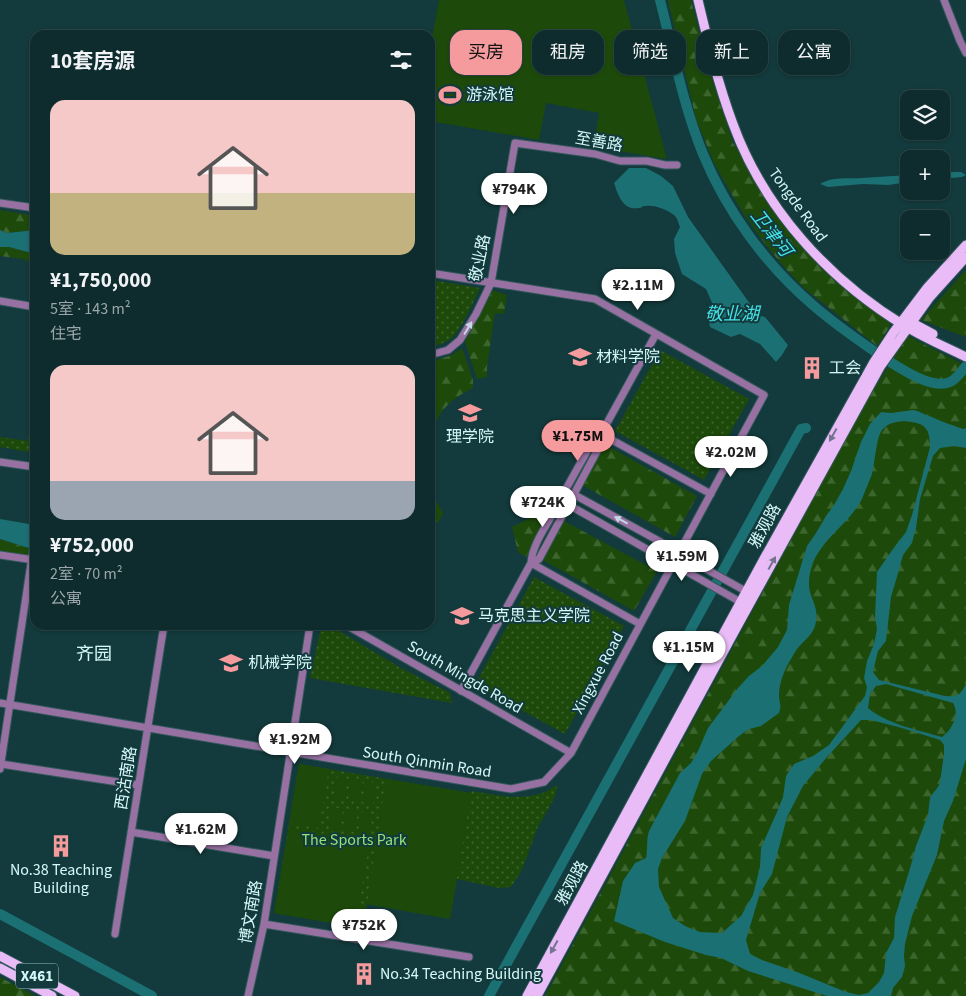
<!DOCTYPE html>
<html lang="zh">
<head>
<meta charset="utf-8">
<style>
	body { margin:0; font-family:"Source Sans 3","Noto Sans SC",sans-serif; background:#173435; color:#f1f3f6; height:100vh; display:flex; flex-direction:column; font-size:19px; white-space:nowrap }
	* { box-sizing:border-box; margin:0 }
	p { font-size:16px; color:#9ba7aa }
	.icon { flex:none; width:28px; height:28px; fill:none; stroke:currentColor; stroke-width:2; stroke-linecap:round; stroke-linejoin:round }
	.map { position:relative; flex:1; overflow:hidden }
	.drawer { position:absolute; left:30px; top:30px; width:405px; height:600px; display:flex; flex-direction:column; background:#0e2c2d; border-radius:15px; box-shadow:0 1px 4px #0004,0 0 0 1px #2e4849 }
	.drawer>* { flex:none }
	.guide { position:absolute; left:450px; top:30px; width:440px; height:45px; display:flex; gap:10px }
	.fabs { position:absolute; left:900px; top:90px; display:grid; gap:10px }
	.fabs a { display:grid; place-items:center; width:50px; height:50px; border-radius:10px; background:#0e2c2d; box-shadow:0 1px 4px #0004,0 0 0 1px #2e4849; font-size:25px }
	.price { position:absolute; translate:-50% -42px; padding:0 11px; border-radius:18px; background:#fff; color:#222; font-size:16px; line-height:32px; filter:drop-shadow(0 1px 2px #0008) }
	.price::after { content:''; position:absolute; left:50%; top:30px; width:15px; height:11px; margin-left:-8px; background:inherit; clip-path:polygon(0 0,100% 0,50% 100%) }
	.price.active { background:#f59b9d; color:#111 }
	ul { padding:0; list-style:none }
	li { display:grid; align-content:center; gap:10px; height:265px; padding:0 20px }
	li span { display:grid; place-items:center; height:155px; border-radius:15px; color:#555 }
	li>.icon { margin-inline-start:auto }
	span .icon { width:90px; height:90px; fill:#fffc; stroke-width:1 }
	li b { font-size:21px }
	h2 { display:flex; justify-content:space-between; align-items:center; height:60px; padding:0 20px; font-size:21px }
	.tag { padding:0 18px; border-radius:15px; background:#0e2c2d; box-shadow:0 1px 4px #0004,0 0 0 1px #2e4849; font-size:18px; line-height:45px }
	.tag.active { background:#f59b9d; color:#111 }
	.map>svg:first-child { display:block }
</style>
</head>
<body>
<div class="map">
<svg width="966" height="996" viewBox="0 0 966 996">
	<defs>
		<pattern id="green-dots" width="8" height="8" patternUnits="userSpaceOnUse" patternTransform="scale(1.25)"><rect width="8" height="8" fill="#1d4a0a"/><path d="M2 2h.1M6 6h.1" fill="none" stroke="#3d652e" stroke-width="1.8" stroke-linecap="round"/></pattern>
		<pattern id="forest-firs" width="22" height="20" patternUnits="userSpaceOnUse" patternTransform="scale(1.25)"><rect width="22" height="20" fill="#1d4a0a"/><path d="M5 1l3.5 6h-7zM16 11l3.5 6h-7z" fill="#3d652e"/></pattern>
	</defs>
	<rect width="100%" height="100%" fill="#133a3c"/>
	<path fill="url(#green-dots)" d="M430,280l50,8c-7,14 -17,39 -28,50 -6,5 -15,7 -22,10z
		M660,350l89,49 -45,81 -89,-49z
		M33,404l2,1v48l-35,-6v-10l28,4z
		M534,577l90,49 -59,108 -90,-49z
		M324,625h5l72,43 49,25 2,10 -142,-25 11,-51z
		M299,764l172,29 1,-2c20,3 42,9 63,4 8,-1 15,-6 22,-10v4l-2,8 -17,30 -17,45 -10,15 -12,1 -42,-9 -7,40 -83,-15 -5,24 -88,-15z"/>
	<path fill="url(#forest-firs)" d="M668,0h23l18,70 24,73 33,53 105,111 18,14 1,5 -13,20 -73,-58 -19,-20 -19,-23 -21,-29 -14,-23 -17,-30 -18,-44z
		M0,210l35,6v14l-28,3 -7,-3z
		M0,247h9l26,7v10l-12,-5 -23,-3z
		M966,270v67l-45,-17z
		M491,290l16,5 -3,19 -9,-1 -8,54v10l-10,2 -12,-37z
		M908,336l58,30v630h-421l317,-588z
		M462,348l11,32v8c-25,13 -31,20 -43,45v-71l22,-7z
		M604,444l93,52 -22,41 -93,-52z
		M430,487l4,10 9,16 -5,10 -8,-5z
		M543,495l5,3 -2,5 7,5 -27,49 -8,-5 -6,-25 20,-10 7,-17z
		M562,520l95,51 -23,40 -93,-52z
		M0,539l31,10 -2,6 -2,2 -27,-4z
		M0,977l35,19h-35z"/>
	<path fill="#1d4a0a" d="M439,0h185l43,159 -73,-12 5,-34 -53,-10 -7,37 -109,-19v-72z
		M299,764l30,5 -10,59 -30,-5z
		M337,777l11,2 -4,21 -11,-2z
		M352,779l11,2 -4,21 -11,-2z
		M386,779l85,14 -21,126 -83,-15z
		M366,781l11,2 -4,21 -11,-2z
		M332,807l11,2 -3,21 -11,-2z
		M347,810l11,1 -3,21 -12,-1z
		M362,812l11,2 -4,21 -11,-1z
		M289,828l81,13 -15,86 -81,-14z"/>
	<path fill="#1b7073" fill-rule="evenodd" d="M629,168h17l15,8 12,10 15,31 70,98 7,2 23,28 -6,10 -6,7 -16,-18 -20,-10 -9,3 -21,-10 -3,-12 6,-10 -7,-16 -24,-15 -7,-21 -1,-14 6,-12c-2,-4 -2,-8 -5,-11 -7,-6 -20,-11 -29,-10 -6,0 -1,1 -7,2 -16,3 -21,-13 -25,-25z
		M941,172h20l5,3 -4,2 -21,2z
		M909,175v7l-21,3 -25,-1 -35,3 -8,-3c13,-8 27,-5 42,-6 15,-1 31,-2 47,-3z
		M0,230l7,3 28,-3v24l-26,-7h-9z
		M913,410c7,1 12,5 19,7 10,5 21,8 31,12l3,-1v20l-12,-2 -14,2 -7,8 -13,43 -4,29 -4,15 -9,12 -4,15 -8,27 -5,44 -8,10 -5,21 6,8 66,16c13,1 15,-1 21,-12v75l-13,42 -9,20 -7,34 -25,61 -7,28 -1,12 1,10 -3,11 -9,11 -2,8h-64l-79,-25 -27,-13 -15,-3 -41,-13 -51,-21 9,-40 12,-18 11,-5c2,-9 0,-18 3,-27l31,-58 11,-10 7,-12 10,-23 30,-40 11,-12 13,-10 16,-19 9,-17 2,-25 18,-59 9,-13 10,-17 8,-11 9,-16 8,-18 10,-29 9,-18 11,-12 10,1zM903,421c20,2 27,4 27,26l-18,68 -6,17 -13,17 -16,23 -2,45 2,12 -3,15 -7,17 -3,17 3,9 -2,9 -36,49 -16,11 -19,8 -8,12 -3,21 -6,15 -16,36 -1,19 -7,28 -12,21 -19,17 -22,-1 -15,-6 -12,-8 -14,-31 -1,-18 4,-11 23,-37 17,-47 9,-13 28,-25 10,-7 12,-3 18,-13c3,-10 0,-9 0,-18 0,-12 6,-27 12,-36 2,-4 4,-7 6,-10 7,-9 18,-15 19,-28 2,-13 -3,-18 -6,-29 -2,-8 -1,-18 2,-26 8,-26 38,-43 50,-67 3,-8 7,-17 10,-25 3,-11 4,-36 10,-44 6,-7 13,-8 21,-9zM886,684l67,19c7,11 -1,27 -11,34 -24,-7 -55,-13 -74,-29l2,-14 6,-8zM861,720h10l31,8 38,12 4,5v9l-4,28 -2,5 -8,10 -2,18 -12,31 -5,19 -16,52 -1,21 -8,15 -2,20 -5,9 -11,11 -9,2 -13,-3 -49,-20 -35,-12 -12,-6 -4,-14 14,-47 12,-19 15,-57 16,-31 24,-29z
		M0,519l35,6v25l-35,-11z"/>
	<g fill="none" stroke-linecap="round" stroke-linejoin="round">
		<path stroke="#1b7073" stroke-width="10" d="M660,0c13,51 23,105 43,154 24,58 63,111 111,152 23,20 48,37 73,54 15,9 45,30 63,22 7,-3 11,-10 16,-16
			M0,914l152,82
			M489,996l312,-567 5,-1"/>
		<defs>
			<path id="minor" d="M944,0l16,41 6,12
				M0,203l35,5
				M0,301l35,6
				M430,355l18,-5 12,-10 16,-26 15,-31 24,-140 80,11 25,7h27l18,4h12
				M601,434l110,60
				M0,462l35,5
				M573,494l106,58 27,17 43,24
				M567,504l177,100
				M0,555l34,5
				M531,563l8,-4 63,-117 -1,-8 55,-100
				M531,563l109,61
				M346,625l225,128
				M461,691l70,-128c1,-16 12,-32 20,-46 14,-27 29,-53 44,-80l6,-3
				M0,703l511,86 33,-7 27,-29 193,-358 -169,-96 -165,-26
				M1,764l137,21
				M0,769l35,-232
				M131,832l143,24
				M264,924l205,33
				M115,934l49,-309
				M248,996l16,-72 46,-299"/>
			<path id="major" d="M698,0c10,42 20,84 35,124 31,85 96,156 172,202 19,12 41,21 61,31
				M907,320l26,14
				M0,956l75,40
				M0,968l52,28
				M527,996l238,-439 109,-195 19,-29 34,-45 39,-43
				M537,996l196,-362 147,-267 50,-70 36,-40"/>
		</defs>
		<use href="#minor" stroke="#32585a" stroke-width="9"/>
		<use href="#major" stroke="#32585a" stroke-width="11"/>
		<use href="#minor" stroke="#9771a2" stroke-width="7"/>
		<use href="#major" stroke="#e9bbf7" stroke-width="9"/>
	</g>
	<defs><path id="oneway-solid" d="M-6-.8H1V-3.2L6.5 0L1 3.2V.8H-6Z" transform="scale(1.25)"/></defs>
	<g fill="#c6d6e3">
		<use href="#oneway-solid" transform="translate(468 328) rotate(-59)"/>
		<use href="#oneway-solid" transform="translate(621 520) rotate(-152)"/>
	</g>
	<g fill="#737490">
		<use href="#oneway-solid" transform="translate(833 435) rotate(119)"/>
		<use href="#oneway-solid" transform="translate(772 563) rotate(-61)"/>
		<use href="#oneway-solid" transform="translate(554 947) rotate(119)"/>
	</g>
	<defs>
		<symbol id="stadium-bare" viewBox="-9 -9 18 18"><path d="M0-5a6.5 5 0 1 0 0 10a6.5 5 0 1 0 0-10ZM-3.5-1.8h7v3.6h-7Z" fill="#f59b9d" stroke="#133a3c" stroke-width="2.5" paint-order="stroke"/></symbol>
		<symbol id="university-bare" viewBox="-9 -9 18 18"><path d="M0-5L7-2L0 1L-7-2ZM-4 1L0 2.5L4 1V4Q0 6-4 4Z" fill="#f59b9d" stroke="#133a3c" stroke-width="2.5" paint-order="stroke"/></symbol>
		<symbol id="building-bare" viewBox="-9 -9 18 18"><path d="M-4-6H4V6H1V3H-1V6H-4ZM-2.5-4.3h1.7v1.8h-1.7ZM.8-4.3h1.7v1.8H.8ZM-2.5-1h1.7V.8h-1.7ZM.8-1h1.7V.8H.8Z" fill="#f59b9d" stroke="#133a3c" stroke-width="2.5" paint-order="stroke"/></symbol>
	</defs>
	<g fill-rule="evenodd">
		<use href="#stadium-bare" x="434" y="79" width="32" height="32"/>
		<use href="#university-bare" x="564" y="341" width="32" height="32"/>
		<use href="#building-bare" x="796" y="352" width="32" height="32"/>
		<use href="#university-bare" x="454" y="397" width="32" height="32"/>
		<use href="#university-bare" x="446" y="600" width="32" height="32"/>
		<use href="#university-bare" x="215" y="647" width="32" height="32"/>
		<use href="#building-bare" x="45" y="830" width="32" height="32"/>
		<use href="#building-bare" x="348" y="958" width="32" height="32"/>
	</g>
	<g text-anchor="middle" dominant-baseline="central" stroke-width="4" stroke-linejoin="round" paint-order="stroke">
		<rect fill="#133a3c" stroke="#9bbfc0" stroke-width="1" x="16" y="963.5" width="42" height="25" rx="4"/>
		<g font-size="15" font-weight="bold" fill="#d5f8f9">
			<text x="37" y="976">X461</text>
		</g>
		<g font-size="16" fill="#d5f8f9" stroke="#133a3c" text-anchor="start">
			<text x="466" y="95">游泳馆</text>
			<text x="596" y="357">材料学院</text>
			<text x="829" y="368">工会</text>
			<text x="470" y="437" text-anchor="middle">理学院</text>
			<text x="478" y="616">马克思主义学院</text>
			<text x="248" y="663">机械学院</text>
			<text x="61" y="870" text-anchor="middle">No.38 Teaching<tspan x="61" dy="18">Building</tspan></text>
			<text x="380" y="974">No.34 Teaching Building</text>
		</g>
		<g font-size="16" fill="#d5f8f9" stroke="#133a3c">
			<text transform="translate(599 142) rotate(10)">至善路</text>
			<text transform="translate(798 205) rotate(54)">Tongde Road</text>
			<text transform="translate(480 258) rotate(-78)">敬业路</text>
			<text transform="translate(765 526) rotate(-61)">雅观路</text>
			<text transform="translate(598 673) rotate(-62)">Xingxue Road</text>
			<text transform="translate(465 677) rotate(30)">South Mingde Road</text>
			<text transform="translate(427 762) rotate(9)">South Qinmin Road</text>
			<text transform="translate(126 778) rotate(-81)">西沽南路</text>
			<text transform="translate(572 883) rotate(-61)">雅观路</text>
			<text transform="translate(251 912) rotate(-80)">博文南路</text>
		</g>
		<g font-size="16" fill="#92e179" stroke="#133a3c">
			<text x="354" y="840">The Sports Park</text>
		</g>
		<g font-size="18" font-style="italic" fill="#45e1e7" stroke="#133a3c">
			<text transform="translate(771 233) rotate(52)">卫津河</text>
			<text x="732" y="314">敬业湖</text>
		</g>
		<g font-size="18" fill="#d5f8f9" stroke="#133a3c">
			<text x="94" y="654">齐园</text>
		</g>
	</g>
</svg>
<div class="fabs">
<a><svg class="icon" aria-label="layers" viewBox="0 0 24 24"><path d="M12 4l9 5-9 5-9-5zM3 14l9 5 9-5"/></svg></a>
<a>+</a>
<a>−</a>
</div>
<b class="price" style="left:514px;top:215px">¥794K</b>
<b class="price" style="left:638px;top:311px">¥2.11M</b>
<b class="price active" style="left:578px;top:462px">¥1.75M</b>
<b class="price" style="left:731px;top:478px">¥2.02M</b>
<b class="price" style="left:543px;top:528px">¥724K</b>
<b class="price" style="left:682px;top:582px">¥1.59M</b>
<b class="price" style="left:689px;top:673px">¥1.15M</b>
<b class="price" style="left:295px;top:765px">¥1.92M</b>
<b class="price" style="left:201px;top:855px">¥1.62M</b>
<b class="price" style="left:364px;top:951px">¥752K</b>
<div class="guide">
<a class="tag active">买房</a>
<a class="tag">租房</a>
<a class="tag">筛选</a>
<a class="tag">新上</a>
<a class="tag">公寓</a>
</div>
<section class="drawer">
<h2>10套房源<svg class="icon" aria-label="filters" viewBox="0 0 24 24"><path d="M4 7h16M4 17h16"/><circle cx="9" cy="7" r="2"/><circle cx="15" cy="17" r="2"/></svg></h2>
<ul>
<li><span style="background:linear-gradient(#f6c9c9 60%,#c2b280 0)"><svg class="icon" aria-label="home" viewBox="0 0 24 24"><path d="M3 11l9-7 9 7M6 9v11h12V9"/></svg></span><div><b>¥1,750,000</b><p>5室 · 143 m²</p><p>住宅</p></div></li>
<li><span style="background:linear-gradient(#f6c9c9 75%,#9aa5b1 0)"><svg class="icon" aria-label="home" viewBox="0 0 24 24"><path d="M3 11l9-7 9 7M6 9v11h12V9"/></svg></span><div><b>¥752,000</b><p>2室 · 70 m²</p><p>公寓</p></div></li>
</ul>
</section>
</div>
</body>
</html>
